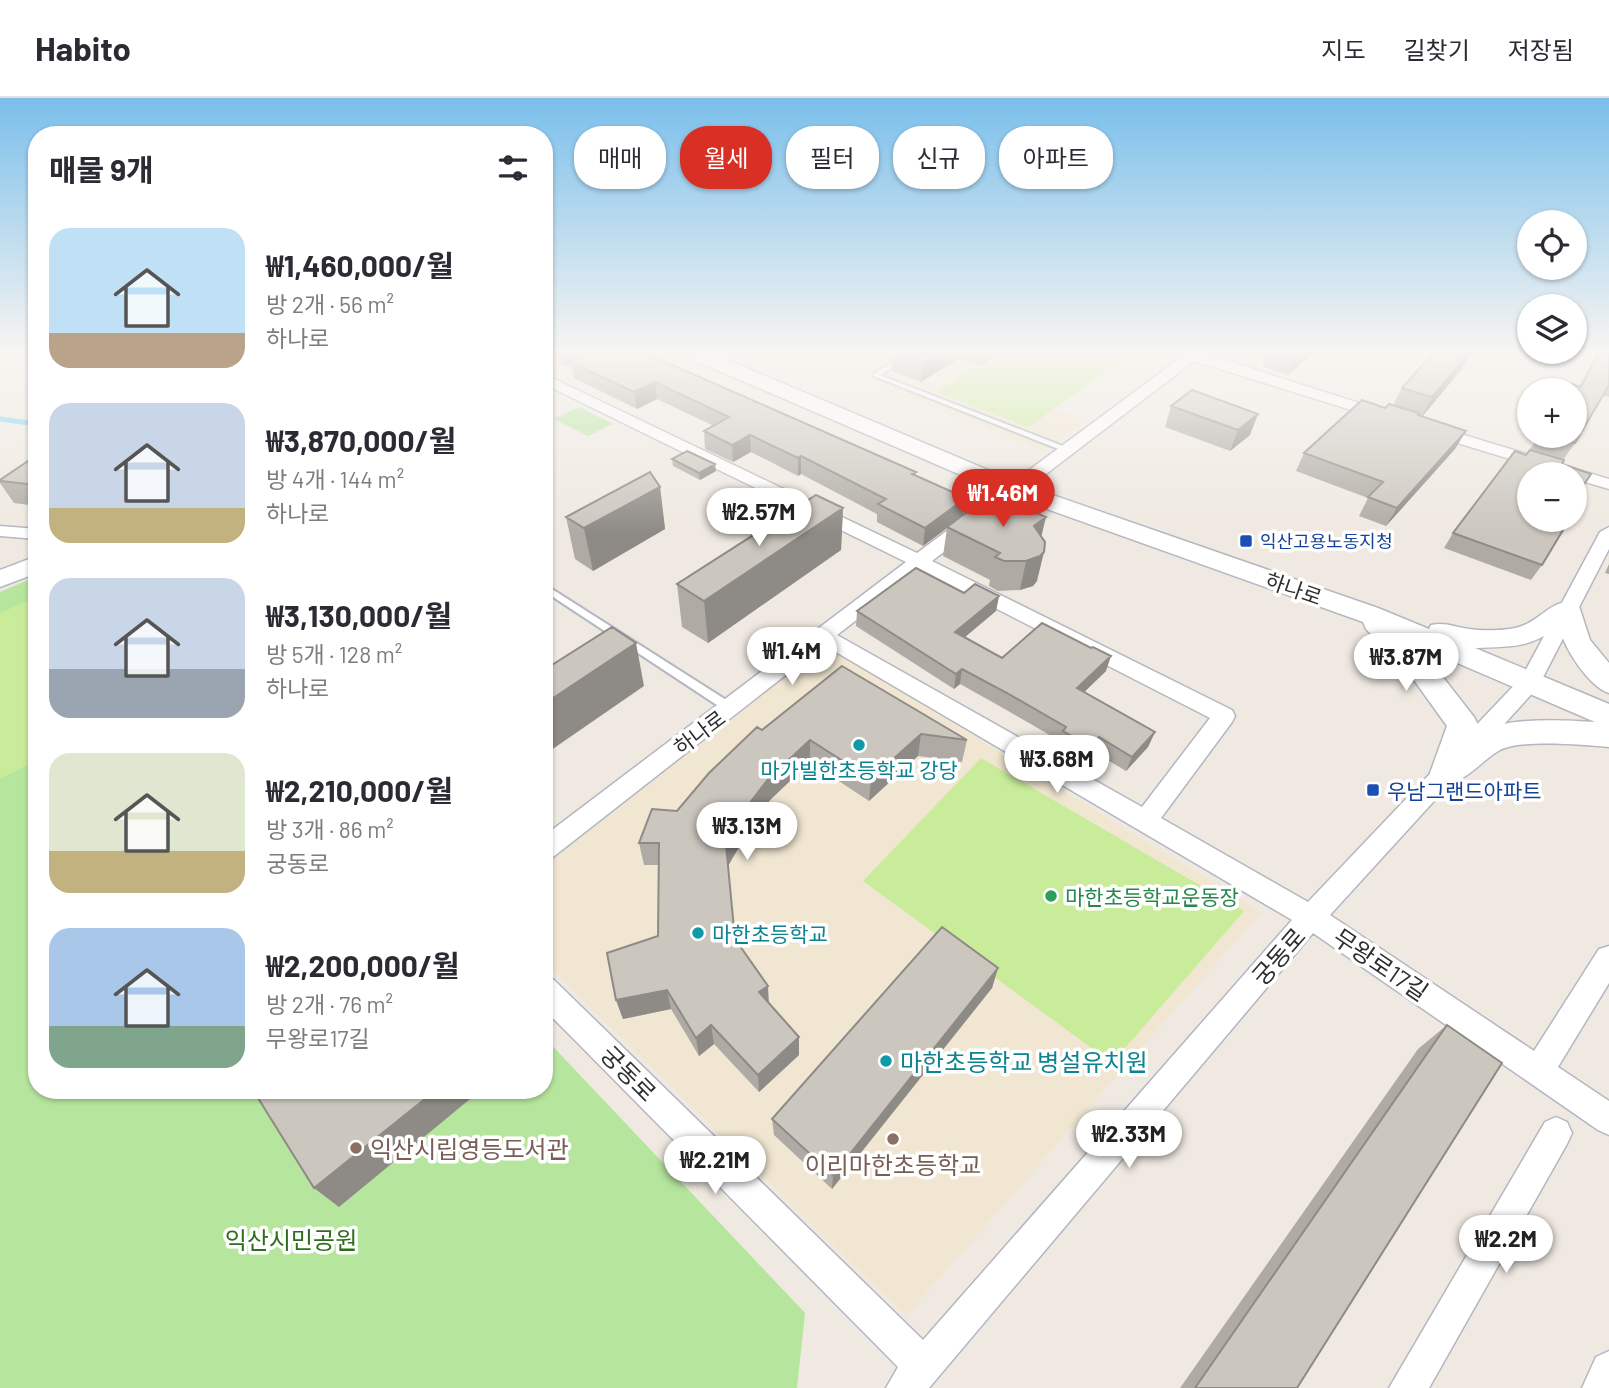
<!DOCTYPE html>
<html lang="ko">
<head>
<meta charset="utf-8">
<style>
	body { margin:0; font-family:Barlow,"Noto Sans KR",sans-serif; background:#f7f7f7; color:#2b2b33; height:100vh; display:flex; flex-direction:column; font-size:26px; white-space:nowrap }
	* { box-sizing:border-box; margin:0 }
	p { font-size:23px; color:#7c7c81 }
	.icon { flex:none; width:38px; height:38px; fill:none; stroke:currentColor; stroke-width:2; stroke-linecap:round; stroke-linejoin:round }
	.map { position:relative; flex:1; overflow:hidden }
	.details { position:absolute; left:28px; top:28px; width:525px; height:973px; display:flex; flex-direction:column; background:#fff; border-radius:28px; box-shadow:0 2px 5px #0004 }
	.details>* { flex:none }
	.hud { position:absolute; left:574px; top:28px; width:665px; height:63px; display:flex; gap:14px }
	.controls { position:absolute; left:1517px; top:112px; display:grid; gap:14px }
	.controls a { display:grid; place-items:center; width:70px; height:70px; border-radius:50%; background:#fff; box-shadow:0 2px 5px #0004; font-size:35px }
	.price { position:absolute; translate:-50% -60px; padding:0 16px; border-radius:24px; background:#fff; color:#222; font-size:23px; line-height:46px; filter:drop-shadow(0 2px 4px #0008) }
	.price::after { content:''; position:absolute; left:50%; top:42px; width:21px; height:16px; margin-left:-10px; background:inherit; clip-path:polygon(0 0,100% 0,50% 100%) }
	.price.active { background:#d93025; color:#fff }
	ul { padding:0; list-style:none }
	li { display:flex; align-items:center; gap:21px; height:175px; padding:0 21px }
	li span { display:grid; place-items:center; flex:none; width:196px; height:140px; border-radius:21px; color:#555 }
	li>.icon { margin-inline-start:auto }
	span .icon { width:84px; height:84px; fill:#fffc; stroke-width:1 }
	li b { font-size:30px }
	h2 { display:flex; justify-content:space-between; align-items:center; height:84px; padding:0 21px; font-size:30px }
	.pill { padding:0 24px; border-radius:28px; background:#fff; box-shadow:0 2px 5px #0004; font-size:24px; line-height:63px }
	.pill.active { background:#d93025; color:#fff }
	header { display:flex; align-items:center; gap:42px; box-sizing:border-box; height:98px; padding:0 35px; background:#fff; border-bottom:2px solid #e1e1e2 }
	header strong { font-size:33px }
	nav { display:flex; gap:38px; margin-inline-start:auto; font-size:24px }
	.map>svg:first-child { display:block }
</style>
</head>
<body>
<header>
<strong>Habito</strong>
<nav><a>지도</a><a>길찾기</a><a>저장됨</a></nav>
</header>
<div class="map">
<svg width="1609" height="1290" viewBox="0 0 1609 1290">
	<rect width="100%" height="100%" fill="#efe9e1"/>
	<path fill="#f0e6d1" d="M793,255h307l19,7 -66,47 32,14 -42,30z
		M823,546l438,268 -355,404 -362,-354v-104z"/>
	<path fill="#b6e59e" d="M579,309l34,17 -25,12 -34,-17z
		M753,399l50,24 -31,20 -49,-25z
		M37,478v514h507v-53l261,276 -8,75h-797v-796z"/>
	<path fill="#c9ec9a" d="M997,255h91l30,10 -90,64 -92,-35 39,-25 7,2 18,-11 -6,-3z
		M37,499v163l-37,19v-166z
		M981,660l263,153 -132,152 -249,-182z"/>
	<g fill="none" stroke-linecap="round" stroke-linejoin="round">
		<path stroke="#75cff0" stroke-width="5" d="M0,321l37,5"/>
		<defs>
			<path id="lane" d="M890,255h6l6,9 -22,13 193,75 -7,2 -193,-76v-2l22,-13z
				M544,486l190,121 1,3 -1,3h-8l-182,-120z"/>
			<path id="street" d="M720,255h19l-20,12h-10v-6z
				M1187,255h16l187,60 3,3 -8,5 -5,-2 -186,-58 -262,200 300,149 3,6 -3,6 -71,96 147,84 214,-225 78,-145 9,-5v22l-71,138 -208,228 204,136 65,-102 10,-3v37l-51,84 51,34v34l-11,-5 -285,-197 -384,455h-43l12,-21 -354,-358v-33l10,4 369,360 369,-420 -468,-275 -271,212 -9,3v-24l362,-274 -362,-178v-10l373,179zM921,472l289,148 -68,89 -305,-172z
				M1431,327l178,54v10l-34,-10v-5h-16l-134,-41 -2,-3z
				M0,428l37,3v10l-37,-3z
				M1556,1019l11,5 5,11 -5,11 -138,244h-40l156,-266z
				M1609,1253v37h-27l14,-31z"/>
			<path id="secondary" d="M685,255h26l310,131 357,124 51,21 2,-4c14,-3 24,2 38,4 13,2 36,2 50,-2 22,-6 34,-31 59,-24l12,37 19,23v30c-20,-6 -45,-45 -50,-66 -33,22 -45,19 -84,21l134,56v43c-25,-2 -88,-8 -109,3 -22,12 -38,40 -65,32l-5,-9 17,-47 -36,-50 -45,-47 -3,-7 -358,-128 -318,-137zM1413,546l182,78c-33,-2 -93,-6 -120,13l3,-10 -4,-8 -43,-55z
				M37,458v17l-37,14v-17z"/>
		</defs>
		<use href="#lane" stroke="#b4b7c1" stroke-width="4"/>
		<use href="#street" stroke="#b4b7c1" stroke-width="3"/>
		<use href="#secondary" stroke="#b4b7c1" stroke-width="3"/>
		<use href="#lane" fill="#fff" fill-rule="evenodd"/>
		<use href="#street" fill="#fff" fill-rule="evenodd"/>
		<use href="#secondary" fill="#fff" fill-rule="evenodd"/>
	</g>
	<path fill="#afaba4" d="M558,255h87l271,119 -1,3 48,40 78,22 -4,44 -4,5 -13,4 -22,1 -9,-5 1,-6 -47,-24 4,-28 -24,18 -46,-24v-8l-76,-40 -3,2 -47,-24 -18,10 -28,-13 -1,-18 10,-5 -57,-27 -20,10 -63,-31 -2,-10 -13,-5z
		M809,255h28l-7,4 -20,1z
		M893,255h107l-19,13 -23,-7 -37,23 -29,-11z
		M1267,255h46l-25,22 -26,-9z
		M1433,255h37l-9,17 -39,46 44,15 -11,18 -69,77 -27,-10 9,-18 -72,-27 8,-18 81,-45 8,-3 9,-17z
		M1598,255h11v44l-6,-1 -28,47 -12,17 -1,4 13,10 -33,91 -11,15 -87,-32 9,-15 73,-78 13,-19h36l4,-50z
		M1171,308l79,29 -20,16 -65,-24z
		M37,357v51l-23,-3 -14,-20v-3z
		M672,361l44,12 -16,9 -27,-14z
		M660,389l5,42 -72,42 -18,-12 -9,-42z
		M843,410l-2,42 -133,93 -26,-16 -5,-43z
		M1609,466v10l-4,-1z
		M964,495l35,3 -3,15 -31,26 37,21 104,13 -22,21 71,40 -7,15 -22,24 -32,-19 -9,9 -27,-16 2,-4 -57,-33 -43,-24 -6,5 -98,-63 1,-15z
		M842,568l125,74 -5,22 -44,-6 -49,45 -59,-39 -40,38 -19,26 -23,40 7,73 34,64 30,52 -40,37 -45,-48 -15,12 -28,-47 -48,10 -7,-19 42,-64 1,-71h-15l-5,-22 38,-32 85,-81z
		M998,870l-6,20 -160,201 -58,-54 -2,-16z
		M1447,927l-150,363h-117l238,-339z"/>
	<path fill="#8e8b86" d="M938,255h21l-1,6 -37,23 2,-19z
		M983,255h17l-19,13z
		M1297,255h16l-25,22 8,-20z
		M1469,255h1l-9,17 -40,48 11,-21z
		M655,284l2,17 -20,10 -3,-17z
		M1258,316l-8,21 -20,16 8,-21z
		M1466,333l-11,18 -69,77 11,-18z
		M750,337l1,17 -18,10 -1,-17z
		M801,358v18l-3,2v-18z
		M715,366l1,7 -16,9 -1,-7z
		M660,389l5,42 -72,42 -9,-43z
		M966,400l-3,18 -40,30 2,-18z
		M843,410l-2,42 -133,93 -4,-42z
		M1046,419l-7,29 -5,-20z
		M1044,454l-7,29 -4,5 -13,4 6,-29z
		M999,498l-3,15 -43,36 2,-15z
		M636,545l8,43 -100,69v-51z
		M1111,558l-5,15 -33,32 4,-15z
		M962,571l-2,15 -6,5 2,-15z
		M1155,634l-7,15 -22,24 6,-14z
		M921,636l-3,22 -49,45 2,-22z
		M1099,639l-5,15 -9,9 5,-14z
		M810,642v22l-40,38 -19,26 -23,40 -2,-21 23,-41 20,-26z
		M998,870l-6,20 -160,201 1,-14z
		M768,888l1,19 -10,-13z
		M667,892l4,19 -48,10 -7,-19z
		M711,927l3,19 -15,12 -3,-18z
		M799,939v18l-40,37 -1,-17z
		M436,992h45l-142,117 -25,-19z"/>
	<path fill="#cbc7bf" stroke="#8e8b86" stroke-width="2" d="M573,255h72l271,119 -4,2 54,24 -41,30 -47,-24 8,-5 -85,-43 -3,2 -48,-23 -18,10 -28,-14 25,-14 -74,-35 -21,10 -64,-30 12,-5z
		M897,255h41l-15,10z
		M1433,255h36l-37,44 -30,-9z
		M1599,255h10v32l-34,58 -23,-7h23v-46h-7l4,-6 9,3z
		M1192,292l66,24 -20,16 -67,-24z
		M1362,302l23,8 4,-4 30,9 -1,2 48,16 -69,77 -29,-11 15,-15 -79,-29z
		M1530,352l34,10 -2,4 29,10 -16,24v-24h-45v46h39l-27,45 -89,-32 62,-82 11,4z
		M687,353l28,13 -16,9 -27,-14z
		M37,357v30l-37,-4v-1z
		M650,374l10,15 -76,41 -18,-11z
		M816,397l27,13 -139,93 -27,-17z
		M988,398h7l51,21 -12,9 11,16 -1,10 -4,4 -14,5h-22l-9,-4 5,-4 -53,-26z
		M916,470l48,25 11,-9 24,12 -44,36 47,26 40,-35 49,25 2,-1 18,9 -34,32 78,44 -23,25 -33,-20 -9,10 -27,-16 3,-4 -59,-34 -45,-24 -6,5 -99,-63z
		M612,529l24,16 -92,61v-34z
		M842,568l125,74 -46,-6 -50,45 -61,-39 -41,38 -20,26 -23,41 9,94 33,47 -9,6 40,45 -41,38 -47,-50 -15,13 -29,-48 -51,10 -9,-47 51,-17 1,-93h-20l13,-34 25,2 32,-38 48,-46 5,3z
		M942,829l56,41 -165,207 -61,-56z
		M1447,927l55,38 -205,325h-102z
		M253,992h183l-122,98z"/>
	<linearGradient id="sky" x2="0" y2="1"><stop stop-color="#7abfeb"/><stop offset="0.58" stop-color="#f8f5f2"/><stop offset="1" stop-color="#f8f5f2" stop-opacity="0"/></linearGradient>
	<rect width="1609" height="436" fill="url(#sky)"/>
	<g fill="#1a4fb4" stroke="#fff" stroke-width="2.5">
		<rect x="1239" y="436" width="14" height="14" rx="3.5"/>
		<rect x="1366" y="685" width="14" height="14" rx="3.5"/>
	</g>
	<g fill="#0f9aa8" stroke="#fff" stroke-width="2.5">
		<circle cx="859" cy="647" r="7"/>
		<circle cx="698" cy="835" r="7"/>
		<circle cx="886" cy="963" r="7"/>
	</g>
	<circle fill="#2e9e5b" stroke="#fff" stroke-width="2.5" cx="1051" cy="798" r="7"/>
	<g fill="#8d6e63" stroke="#fff" stroke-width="2.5">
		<circle cx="893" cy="1041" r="7"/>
		<circle cx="356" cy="1050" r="7"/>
	</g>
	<g text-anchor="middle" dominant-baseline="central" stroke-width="7" stroke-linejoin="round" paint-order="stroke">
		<g font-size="18" fill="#164399" stroke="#fff" text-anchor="start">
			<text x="1260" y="443">익산고용노동지청</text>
		</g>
		<g font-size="21" fill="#2e2e2e" stroke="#fff">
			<text transform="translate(1294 490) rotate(19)">하나로</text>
			<text transform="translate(699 634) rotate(-37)">하나로</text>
		</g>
		<g font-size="21" fill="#0d838f" stroke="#fff">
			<text x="859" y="671">마가빌한초등학교 강당</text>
			<text x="712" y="835" text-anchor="start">마한초등학교</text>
		</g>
		<g font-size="21" fill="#164399" stroke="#fff" text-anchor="start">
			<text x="1387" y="692">우남그랜드아파트</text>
		</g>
		<g font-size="21" fill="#27864d" stroke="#fff" text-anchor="start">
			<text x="1065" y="798">마한초등학교운동장</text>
		</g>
		<g font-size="24" fill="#2e2e2e" stroke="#fff">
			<text transform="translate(1278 858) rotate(-49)">궁동로</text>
			<text transform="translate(1381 866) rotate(34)">무왕로17길</text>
			<text transform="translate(629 975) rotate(45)">궁동로</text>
		</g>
		<g font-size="24" fill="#0d838f" stroke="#fff" text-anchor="start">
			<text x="900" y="963">마한초등학교 병설유치원</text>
		</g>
		<g font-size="24" fill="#785e54" stroke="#fff" text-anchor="start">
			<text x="370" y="1050">익산시립영등도서관</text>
			<text x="893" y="1066" text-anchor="middle">이리마한초등학교</text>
		</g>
		<g font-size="24" fill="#2c6e1b" stroke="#fff">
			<text x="291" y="1141">익산시민공원</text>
		</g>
	</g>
</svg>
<div class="controls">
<a><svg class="icon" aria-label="locate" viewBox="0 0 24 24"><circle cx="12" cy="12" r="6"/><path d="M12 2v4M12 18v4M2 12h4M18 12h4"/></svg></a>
<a><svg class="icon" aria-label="layers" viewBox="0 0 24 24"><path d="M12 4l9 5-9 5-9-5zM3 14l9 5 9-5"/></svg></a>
<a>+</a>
<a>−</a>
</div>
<b class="price active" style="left:1003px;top:431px">₩1.46M</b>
<b class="price" style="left:759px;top:450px">₩2.57M</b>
<b class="price" style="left:792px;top:589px">₩1.4M</b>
<b class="price" style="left:1406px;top:595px">₩3.87M</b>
<b class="price" style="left:1057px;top:697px">₩3.68M</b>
<b class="price" style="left:747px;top:764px">₩3.13M</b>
<b class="price" style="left:1129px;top:1072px">₩2.33M</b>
<b class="price" style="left:715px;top:1098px">₩2.21M</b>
<b class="price" style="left:1506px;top:1177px">₩2.2M</b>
<div class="hud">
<a class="pill">매매</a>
<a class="pill active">월세</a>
<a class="pill">필터</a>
<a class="pill">신규</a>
<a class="pill">아파트</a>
</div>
<section class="details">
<h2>매물 9개<svg class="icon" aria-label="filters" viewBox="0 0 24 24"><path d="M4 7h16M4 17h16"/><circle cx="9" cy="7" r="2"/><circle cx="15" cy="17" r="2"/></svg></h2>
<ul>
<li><span style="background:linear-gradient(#bfe0f5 75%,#b9a48a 0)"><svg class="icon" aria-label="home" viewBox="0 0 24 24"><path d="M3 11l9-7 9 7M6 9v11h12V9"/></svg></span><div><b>₩1,460,000/월</b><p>방 2개 · 56 m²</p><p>하나로</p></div></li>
<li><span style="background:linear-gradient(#c9d6e8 75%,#c2b280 0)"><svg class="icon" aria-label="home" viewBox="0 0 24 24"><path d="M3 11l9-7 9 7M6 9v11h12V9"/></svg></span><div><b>₩3,870,000/월</b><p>방 4개 · 144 m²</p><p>하나로</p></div></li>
<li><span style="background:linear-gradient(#c9d6e8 65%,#9aa5b1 0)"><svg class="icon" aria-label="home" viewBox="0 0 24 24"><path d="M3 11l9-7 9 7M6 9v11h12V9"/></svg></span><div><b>₩3,130,000/월</b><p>방 5개 · 128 m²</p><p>하나로</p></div></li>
<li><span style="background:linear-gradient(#dfe7d0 70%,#c2b280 0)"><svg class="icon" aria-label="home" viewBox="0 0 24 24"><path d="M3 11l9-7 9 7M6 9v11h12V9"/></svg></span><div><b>₩2,210,000/월</b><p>방 3개 · 86 m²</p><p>궁동로</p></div></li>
<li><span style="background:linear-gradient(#a9c7e8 70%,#7fa58c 0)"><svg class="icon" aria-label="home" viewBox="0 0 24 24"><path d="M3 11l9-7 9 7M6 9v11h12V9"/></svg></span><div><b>₩2,200,000/월</b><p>방 2개 · 76 m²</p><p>무왕로17길</p></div></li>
</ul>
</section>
</div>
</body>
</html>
